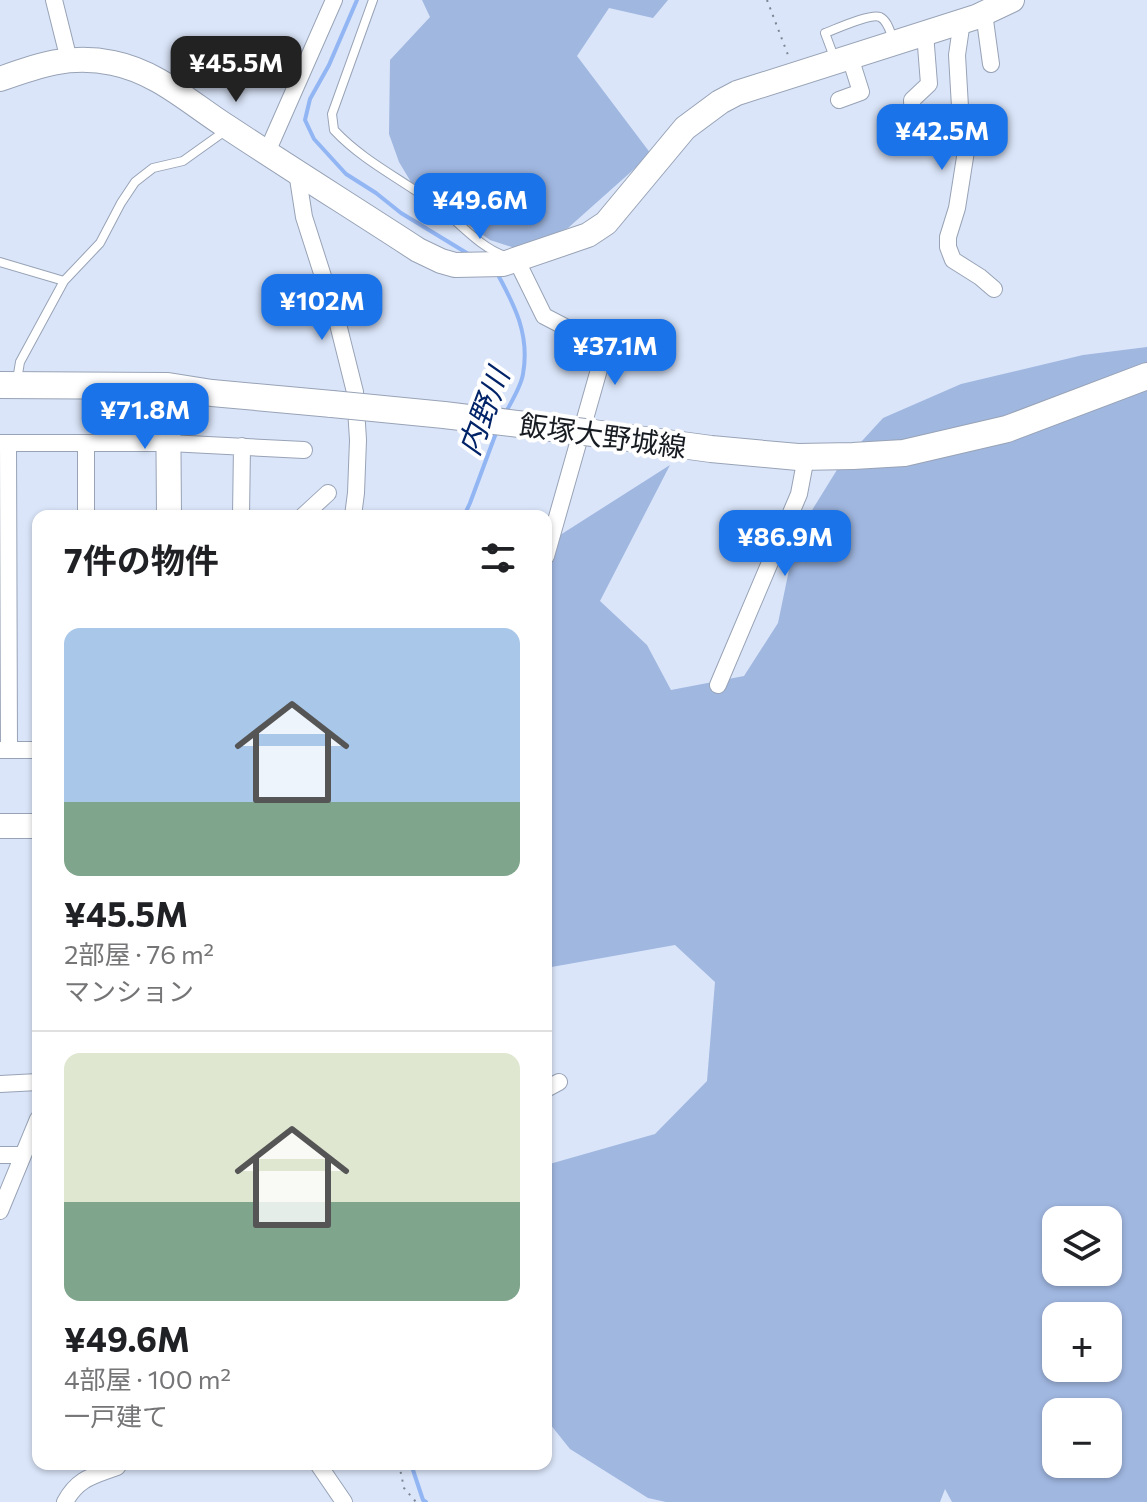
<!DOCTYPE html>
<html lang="ja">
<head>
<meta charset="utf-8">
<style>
	body { margin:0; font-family:Commissioner,"Noto Sans JP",sans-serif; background:#f6f6f6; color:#202124; height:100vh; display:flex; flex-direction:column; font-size:30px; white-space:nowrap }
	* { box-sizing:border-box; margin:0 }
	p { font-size:26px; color:#757577 }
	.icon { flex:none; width:44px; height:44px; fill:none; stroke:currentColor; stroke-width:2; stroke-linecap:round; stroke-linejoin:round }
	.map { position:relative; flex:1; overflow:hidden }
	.panel { position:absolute; left:32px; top:510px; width:520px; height:960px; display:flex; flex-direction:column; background:#fff; border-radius:16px; box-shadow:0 2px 6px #0004 }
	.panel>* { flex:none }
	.fabs { position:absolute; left:1042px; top:1206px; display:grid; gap:16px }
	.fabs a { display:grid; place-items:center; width:80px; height:80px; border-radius:16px; background:#fff; box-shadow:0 2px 6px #0004; font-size:40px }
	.price { position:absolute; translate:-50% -68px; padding:0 18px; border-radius:16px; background:#1a73e8; color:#fff; font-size:26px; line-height:52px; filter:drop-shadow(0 2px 4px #0008) }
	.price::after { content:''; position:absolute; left:50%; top:48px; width:24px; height:18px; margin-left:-12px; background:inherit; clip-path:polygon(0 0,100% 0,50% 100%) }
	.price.active { background:#222; color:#fff }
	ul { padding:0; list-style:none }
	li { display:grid; align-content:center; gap:16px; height:424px; padding:0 32px }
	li+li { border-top:2px solid #e0e0e0 }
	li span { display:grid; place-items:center; height:248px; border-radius:16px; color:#555 }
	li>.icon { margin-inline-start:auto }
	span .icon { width:144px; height:144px; fill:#fffc; stroke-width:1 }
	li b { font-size:34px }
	h2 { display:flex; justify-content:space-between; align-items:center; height:96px; padding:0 32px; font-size:34px }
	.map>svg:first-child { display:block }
</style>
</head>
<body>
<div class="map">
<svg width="1147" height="1502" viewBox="0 0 1147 1502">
	<rect width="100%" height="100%" fill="#dae5f9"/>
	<path fill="#a0b7e0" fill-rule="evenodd" d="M422,0h246l-15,18 -44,-10 -32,48 74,98 -83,74 -50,21 -28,-9 -27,-19 -24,-26 -13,-3 -15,-10 -12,-20 -10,-28 1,-74 40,-43z
		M1147,347v1155h-195l-7,-13 -5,13h-274l-18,-4 -78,-49 -24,-30v-254l109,-31 52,-53 8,-99 -40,-37 -129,23v-424l124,-79 -70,136 47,44 24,45 73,-14 34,-53 18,-87 44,-71 43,-47 78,-34 122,-29zM1056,1220h52v52h-52zM1056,1316h52v52h-52zM1056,1412h52v52h-52z"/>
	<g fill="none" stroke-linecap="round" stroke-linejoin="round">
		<path stroke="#92b5f3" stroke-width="4" d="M357,0l-28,65 -19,34 -5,21 9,19 32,35 30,19 25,20 69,42
			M497,273c18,33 33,62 26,101 -2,13 -12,28 -18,40
			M464,516l6,-13 26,-70
			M411,1464l12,36 3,2"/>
		<defs>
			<path id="lane" d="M373,0l-41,114 2,16c29,31 67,49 101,74 24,17 42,42 70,52
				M834,57l-9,-24c11,-4 46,-20 55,-16 8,4 10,15 13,22
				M0,262l64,19 -44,81 -3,18
				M64,281l36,-38 21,-40 14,-21 18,-14 30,-7 42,-30"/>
			<path id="street" d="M54,0l15,60
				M984,13l7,51
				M962,21l-5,34 3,52 7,15 2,10 -12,76 -9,29v10l5,13 27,17 14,12
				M839,100l22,-8 -11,-35
				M888,139l13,-5 12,-13 -1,-21 17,-16 -4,-51
				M267,152l67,-152
				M297,172l7,45 33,103 18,72 3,48 -2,53 -3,23
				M516,259l28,57 56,29 2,14 -56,197
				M0,443h169l135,7
				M8,443l1,307
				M86,443v73
				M241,516l1,-70
				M303,516l25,-23
				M718,685l81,-191 7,-37
				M0,750h38
				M0,1084l38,-2
				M546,1089l13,-7
				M0,1155h23
				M0,1211l38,-92
				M318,1464l26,38
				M65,1502c13,-24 28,-26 52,-35l2,-3"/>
			<path id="secondary" d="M0,79c39,-14 70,-25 113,-16 45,9 78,41 116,65 62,41 126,81 189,122l23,11 14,4 48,-1 85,-29 18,-12 79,-95 35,-26 17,-9 239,-76 36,-17
				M168,386l1,130
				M0,826h38"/>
			<path id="primary" d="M0,385l168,1 44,7 120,11
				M593,433l118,16 87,8 55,-1 51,-3 103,-24 140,-53"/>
		</defs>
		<use href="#lane" stroke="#98a3b6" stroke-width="10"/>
		<use href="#street" stroke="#98a3b6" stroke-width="18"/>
		<use href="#secondary" stroke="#98a3b6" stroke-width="26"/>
		<use href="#primary" stroke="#98a3b6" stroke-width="28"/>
		<path stroke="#7d8593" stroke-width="2" stroke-dasharray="2 6" stroke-linecap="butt" d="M767,0l21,55
			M399,1464l5,24 12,14"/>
		<use href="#lane" stroke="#fff" stroke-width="8"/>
		<use href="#street" stroke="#fff" stroke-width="16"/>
		<use href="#secondary" stroke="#fff" stroke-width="24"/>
		<use href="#primary" stroke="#fff" stroke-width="26"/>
		<defs>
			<path id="primary-bridge" d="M332,404l112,11 149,18"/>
		</defs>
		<use href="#primary-bridge" stroke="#98a3b6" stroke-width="28" stroke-linecap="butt"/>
		<use href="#primary-bridge" stroke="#fff" stroke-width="26"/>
	</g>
	<g text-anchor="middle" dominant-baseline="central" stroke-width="8" stroke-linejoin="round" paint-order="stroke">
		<g font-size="28" fill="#171b22" stroke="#fff">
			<text transform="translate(603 435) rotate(8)">飯塚大野城線</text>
		</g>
		<g font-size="30" font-style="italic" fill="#012368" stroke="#fff">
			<text transform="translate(482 411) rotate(-69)">内野川</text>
		</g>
	</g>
</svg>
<div class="fabs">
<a><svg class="icon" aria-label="layers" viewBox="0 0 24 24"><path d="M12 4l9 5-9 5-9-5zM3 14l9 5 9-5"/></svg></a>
<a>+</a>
<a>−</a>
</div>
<b class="price active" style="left:236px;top:104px">¥45.5M</b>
<b class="price" style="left:942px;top:172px">¥42.5M</b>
<b class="price" style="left:480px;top:241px">¥49.6M</b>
<b class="price" style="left:322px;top:342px">¥102M</b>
<b class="price" style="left:615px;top:387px">¥37.1M</b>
<b class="price" style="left:145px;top:451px">¥71.8M</b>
<b class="price" style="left:785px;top:578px">¥86.9M</b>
<section class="panel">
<h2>7件の物件<svg class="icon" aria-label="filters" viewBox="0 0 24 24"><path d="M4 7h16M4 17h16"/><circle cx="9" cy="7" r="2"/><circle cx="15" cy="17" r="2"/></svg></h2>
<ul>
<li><span style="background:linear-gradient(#a9c7e8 70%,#7fa58c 0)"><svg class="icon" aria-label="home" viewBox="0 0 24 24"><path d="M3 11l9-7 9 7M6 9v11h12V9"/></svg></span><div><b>¥45.5M</b><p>2部屋 · 76 m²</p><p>マンション</p></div></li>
<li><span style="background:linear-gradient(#dfe7d0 60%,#7fa58c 0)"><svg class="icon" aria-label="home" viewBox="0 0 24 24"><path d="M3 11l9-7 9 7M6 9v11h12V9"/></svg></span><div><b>¥49.6M</b><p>4部屋 · 100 m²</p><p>一戸建て</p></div></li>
</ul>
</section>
</div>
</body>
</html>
